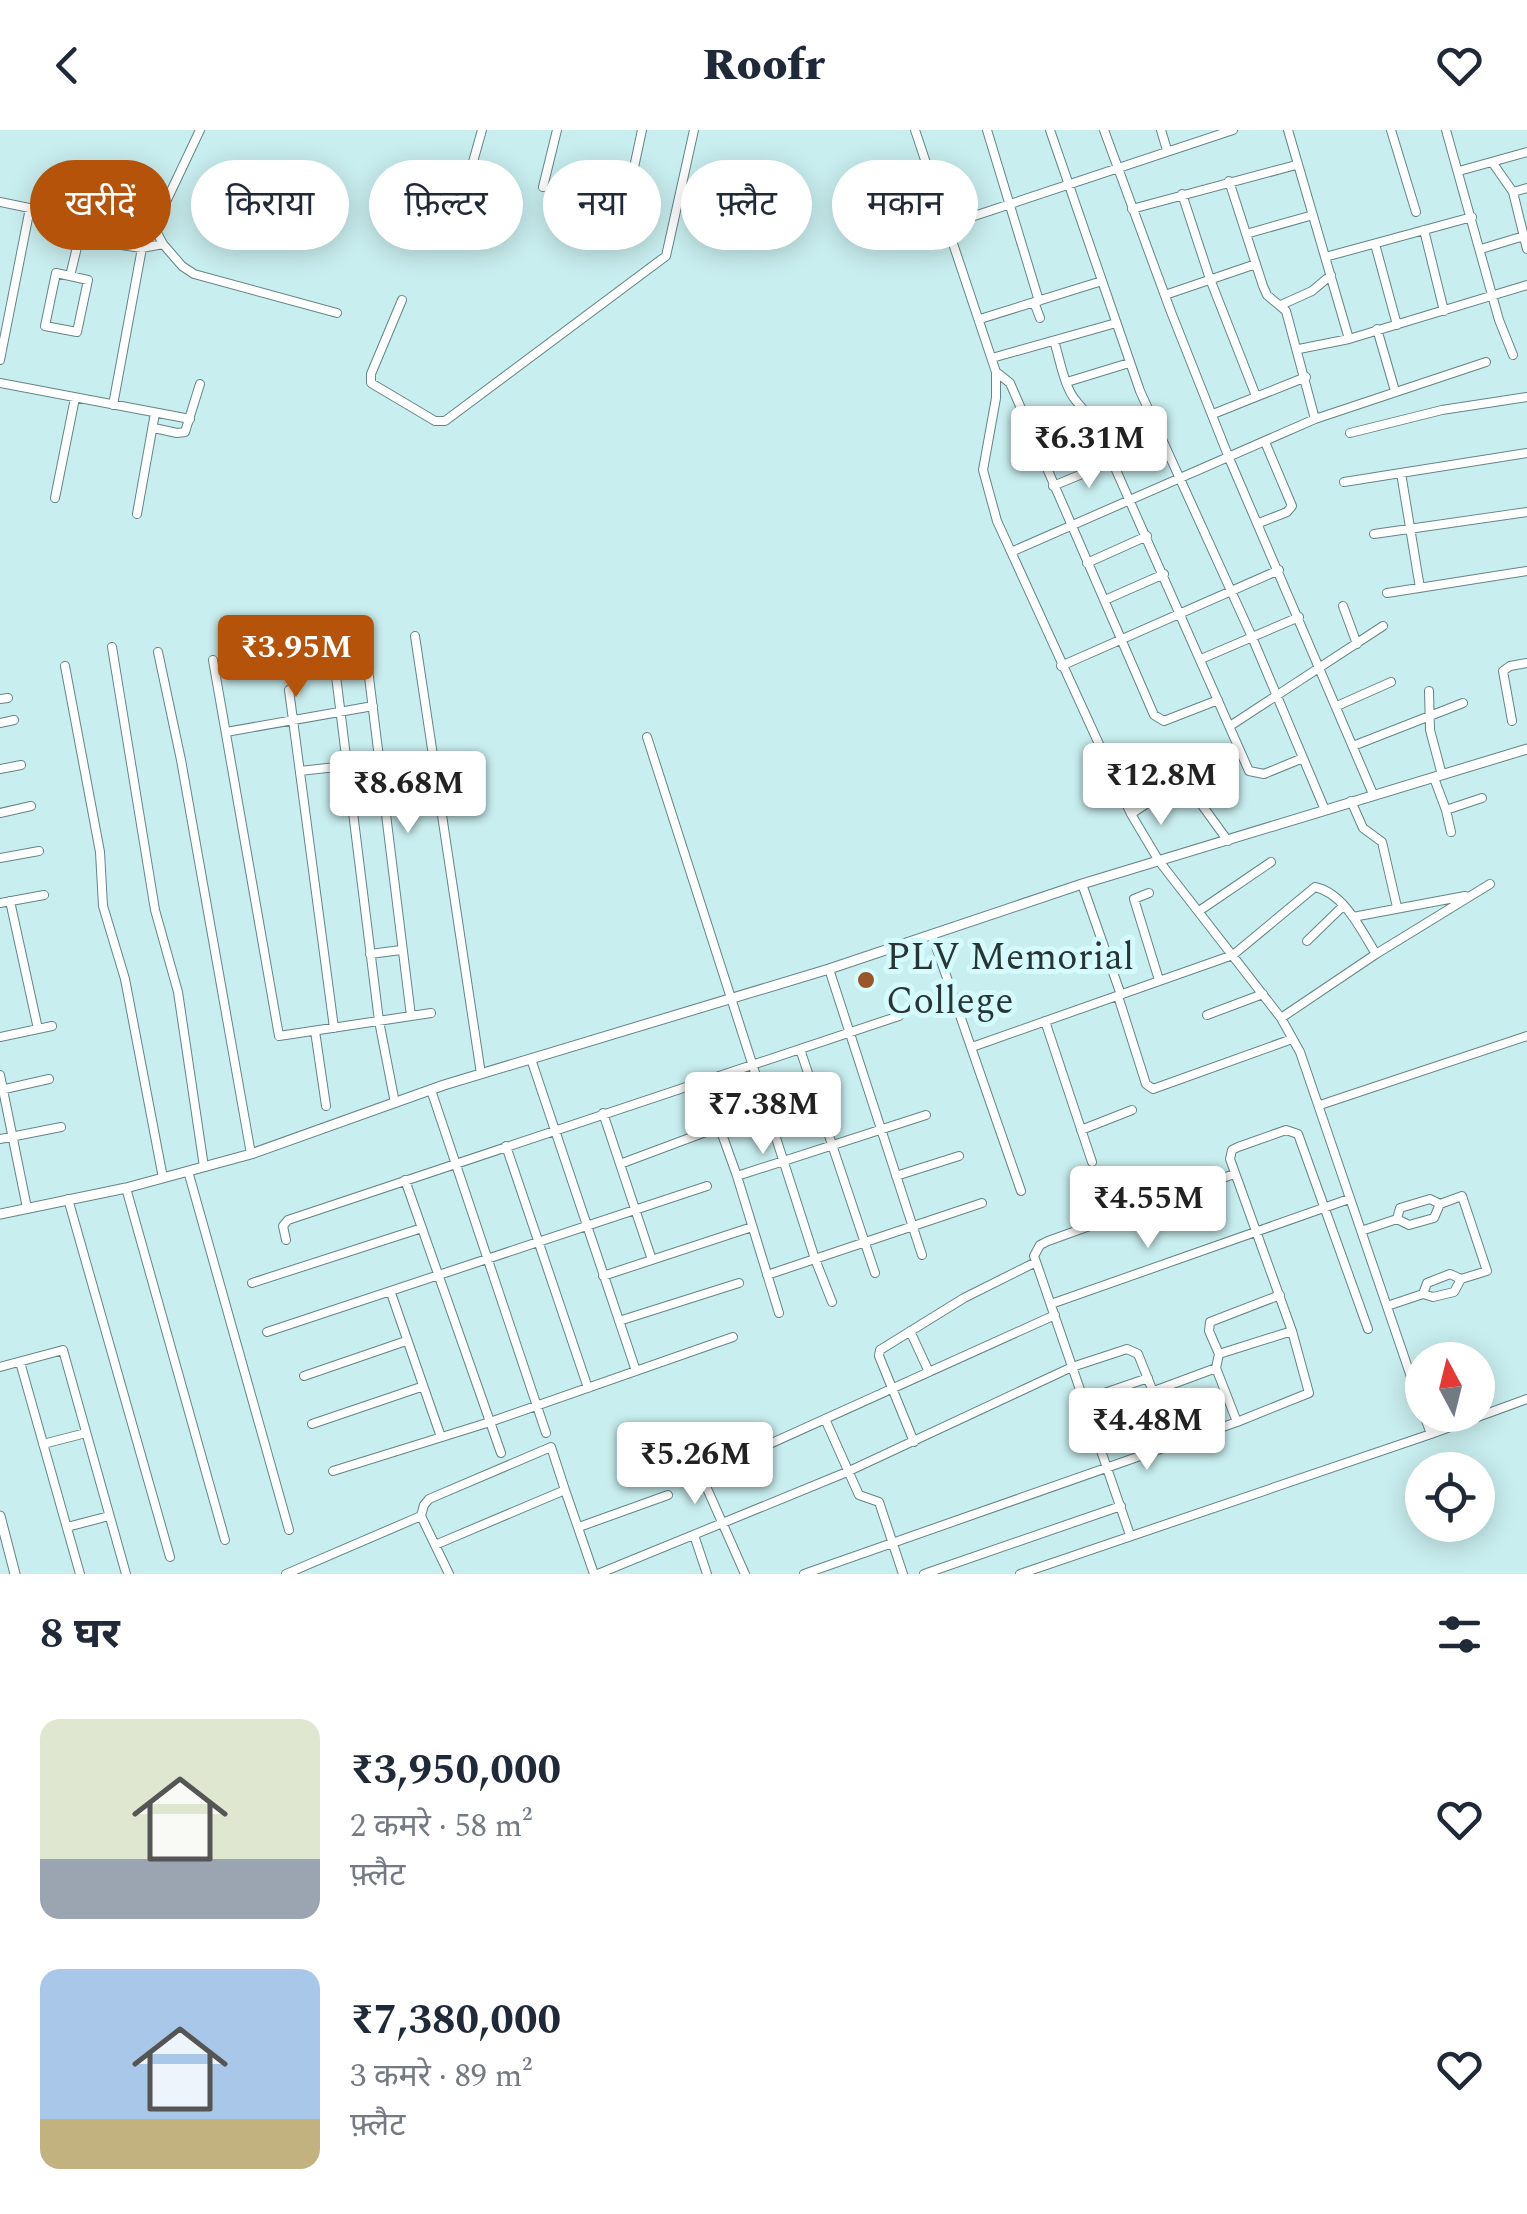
<!DOCTYPE html>
<html lang="hi">
<head>
<meta charset="utf-8">
<style>
	body { margin:0; font-family:Spectral,"Noto Sans Devanagari",serif; background:#f2f2f3; color:#1f2937; height:100vh; display:flex; flex-direction:column; font-size:38px; white-space:nowrap }
	* { box-sizing:border-box; margin:0 }
	p { font-size:32px; color:#747a83 }
	.icon { flex:none; width:55px; height:55px; fill:none; stroke:currentColor; stroke-width:2; stroke-linecap:round; stroke-linejoin:round }
	.map { position:relative; height:1444px; overflow:hidden }
	.details { display:flex; flex-direction:column; background:#fff; flex:1 }
	.details>* { flex:none }
	.banner { position:absolute; left:30px; top:30px; width:1000px; height:90px; display:flex; gap:20px }
	.needle { width:65px; rotate:353deg }
	.controls { position:absolute; left:1405px; top:1212px; display:grid; gap:20px }
	.controls a { display:grid; place-items:center; width:90px; height:90px; border-radius:50%; background:#fff; box-shadow:0 5px 25px #0003; font-size:50px }
	.price { position:absolute; translate:-50% -85px; padding:0 22px; border-radius:10px; background:#fff; color:#222; font-size:32px; line-height:65px; filter:drop-shadow(0 2px 5px #0008) }
	.price::after { content:''; position:absolute; left:50%; top:60px; width:30px; height:22px; margin-left:-15px; background:inherit; clip-path:polygon(0 0,100% 0,50% 100%) }
	.price.active { background:#b45309; color:#fff }
	ul { padding:0; list-style:none }
	li { display:flex; align-items:center; gap:30px; height:250px; padding:0 40px }
	li span { display:grid; place-items:center; flex:none; width:280px; height:200px; border-radius:20px; color:#555 }
	li>.icon { margin-inline-start:auto }
	span .icon { width:120px; height:120px; fill:#fffc; stroke-width:1 }
	li b { font-size:42px }
	h2 { display:flex; justify-content:space-between; align-items:center; height:120px; padding:0 40px; font-size:42px }
	.tag { padding:0 35px; border-radius:45px; background:#fff; box-shadow:0 5px 25px #0003; font-size:35px; line-height:90px }
	.tag.active { background:#b45309; color:#fff }
	header { display:flex; justify-content:space-between; align-items:center; height:130px; padding:0 40px; background:#fff; font-size:45px; font-weight:800 }
	.map>svg:first-child { display:block }
</style>
</head>
<body>
<header><svg class="icon" aria-label="back" viewBox="0 0 24 24"><path d="M15 5l-7 7 7 7"/></svg>Roofr<svg class="icon" aria-label="heart" viewBox="0 0 24 24"><path d="M12 20l-8-8c-3-5 5-10 8-4 3-6 11-1 8 4z"/></svg></header>
<div class="map">
<svg width="1527" height="1444" viewBox="0 0 1527 1444">
	<rect width="100%" height="100%" fill="#c9eeef"/>
	<g fill="none" stroke-linecap="round" stroke-linejoin="round">
		<defs>
			<path id="minor" d="M915,0l81,242v26l-13,72 14,51 134,293 28,47 122,157 19,34 122,357
				M987,0l52,171
				M1050,0l90,261 112,246 73,173
				M1104,0l67,182 58,146 144,336
				M1161,0l6,20
				M1288,0l61,209
				M1391,0l25,82
				M1446,0l53,190 14,35
				M1492,32l21,30
				M1459,41l68,-19
				M1229,51l34,105 4,9 19,16 29,108
				M543,57l14,-57
				M1527,58l-14,4 14,57
				M1182,64l28,85 46,117
				M0,72l82,17 72,8 46,-97
				M626,75l16,-75
				M1132,79l164,-44
				M448,84l23,-45 11,-39
				M947,95l286,-95
				M1424,100l20,81
				M1246,104l67,-19
				M163,114l19,22 12,8 143,39
				M1375,114l22,81
				M1481,119l43,-13
				M1325,127l147,-40
				M70,146l18,4 -11,52 -32,-6 11,-53 14,3 9,-37 63,9 21,-4 -9,-17
				M1165,165l91,-31
				M402,170l-31,74v9l64,38h10l221,-165 28,-126
				M1034,172l6,16
				M1281,175l31,-14 19,-16
				M980,189l122,-38
				M1377,199l18,62
				M1054,211c6,18 10,47 23,61 7,9 14,14 20,25l152,344 15,3 39,-16
				M1299,219l50,-10 178,-54
				M992,228l124,-35
				M0,230l30,-152
				M996,242l14,11 144,332 10,6 54,-21
				M1067,252l62,-19
				M0,253l190,36
				M113,275l29,-157 12,-21
				M1213,284l93,-37
				M154,298l23,5 8,-1 15,-48
				M1350,303l92,-23 85,-13
				M1038,320l59,-23
				M1401,343l19,115
				M1344,352l183,-29
				M1053,356l58,-24
				M55,368l20,-100
				M137,384l18,-101
				M1259,393l28,-11 5,-6 -27,-64
				M1374,404l153,-22
				M1011,422l304,-133 171,-57
				M1087,433l60,-27
				M1387,463l140,-22
				M1105,470l59,-26
				M1343,476l14,38
				M415,506l66,438
				M112,517l43,263 23,82 26,175
				M158,522l23,108 70,394
				M1201,529l98,-42
				M213,530l66,376 152,-23
				M367,531l44,355
				M65,536l35,186 3,54 22,73 38,199
				M1061,536l218,-96
				M336,546l43,345 16,82
				M289,560l45,338
				M1429,561l1,39 12,45
				M0,569l8,-1
				M1337,576l54,-24
				M1512,591l-9,-50 7,-5 17,-3
				M0,593l14,-3
				M1230,596l153,-100
				M226,602l147,-26
				M647,607l168,522 17,43
				M1353,616l110,-43
				M0,639l21,-4
				M300,641l81,-9
				M1434,648l12,32 36,-12
				M1351,671l12,27 19,14 15,65
				M1446,680l5,22
				M0,683l31,-7
				M1131,684l47,-31 13,7 37,51
				M0,728l39,-7
				M1082,754l39,111
				M1149,763l-15,6 25,81
				M10,771l28,128
				M0,773l44,-8
				M1199,781l72,-49
				M1353,787l112,-21
				M932,805l89,256
				M1307,811l36,-35
				M370,824l31,-4
				M829,839l93,286
				M1118,866l28,88 7,5 139,-50
				M1207,885l56,-21
				M1281,888l95,-64 114,-70
				M1045,891l47,141
				M315,901l11,75
				M0,907l52,-11
				M972,917l261,-92 82,-68c29,6 46,43 61,67
				M800,919l75,224
				M531,929l105,312
				M0,945l27,133
				M703,951l34,95 42,137
				M0,960l49,-11
				M431,960l115,343
				M1320,975l207,-69
				M603,983l49,147
				M1081,1000l51,-20
				M0,1009l61,-12
				M506,1016l82,242
				M620,1034l99,-37
				M188,1041l101,359
				M737,1046l189,-61
				M896,1046l63,-20
				M405,1050l96,273
				M126,1058l99,352
				M68,1069l102,358
				M1397,1089l12,6 25,-7 6,-14
				M1361,1101l36,-12 3,-11 30,-9 10,5 22,-8 25,75 -26,8 -7,13 -21,5 -10,-3 -36,12
				M286,1110l-3,-14 5,-6 611,-204
				M767,1145l215,-72
				M603,1146l149,-49
				M252,1153l170,-55
				M391,1163l50,144
				M1423,1164l4,-11 23,-9 11,5
				M1051,1174l298,-105
				M619,1191l120,-38
				M910,1201l19,41
				M267,1202l440,-146
				M1219,1224l73,-23
				M20,1232l60,212
				M0,1237l63,-17 63,224
				M304,1246l102,-35
				M1154,1261l62,-23
				M1084,1270l64,-22
				M825,1289l34,76 20,7 24,72
				M1237,1292l-21,-54 3,-14 -10,-23 1,-9 70,-27
				M312,1294l109,-37
				M1431,1304l96,-35
				M914,1312l-35,-86 1,-6 84,-52 70,-35
				M43,1314l43,-11
				M333,1341l157,-49 243,-85
				M565,1360l29,84
				M67,1397l42,-11
				M579,1397l89,-32
				M694,1405l13,39
				M1130,1405l-96,-279 6,-11 8,-4 186,-67
				M435,1415l14,29
				M286,1444l135,-58 14,29 130,-55 -14,-43 -122,52 -5,6 -3,11
				M598,1444l249,-102 225,-105 55,-18 11,5 36,90
				M745,1444l-44,-99 354,-160
				M804,1444l433,-152 72,-29 -17,-62 -62,-172 2,-9 6,-3 48,-17 12,4 70,195
				M924,1444l197,-68
				M1020,1444l411,-140 -7,-19"/>
			<path id="major" d="M0,1084l126,-26 125,-34 193,-69 385,-116 253,-85 445,-135
				M0,1386l15,58"/>
		</defs>
		<use href="#minor" stroke="#638587" stroke-width="10"/>
		<use href="#major" stroke="#638587" stroke-width="11"/>
		<use href="#minor" stroke="#fff" stroke-width="8"/>
		<use href="#major" stroke="#fff" stroke-width="9"/>
	</g>
	<circle fill="#9b552b" stroke="#d6fbfd" stroke-width="4" cx="866" cy="850" r="10"/>
	<g text-anchor="middle" dominant-baseline="central" stroke-width="10" stroke-linejoin="round" paint-order="stroke">
		<g font-size="38" fill="#273536" stroke="#d6fbfd" text-anchor="start">
			<text x="886" y="828">PLV Memorial<tspan x="886" dy="44">College</tspan></text>
		</g>
	</g>
</svg>
<div class="controls">
<a><svg class="needle" viewBox="-14 -14 28 28"><path d="M0-13l5 13h-10z" fill="#e53935"/><path d="M0 13l5-13h-10z" fill="#747a83"/></svg></a>
<a><svg class="icon" aria-label="locate" viewBox="0 0 24 24"><circle cx="12" cy="12" r="6"/><path d="M12 2v4M12 18v4M2 12h4M18 12h4"/></svg></a>
</div>
<b class="price" style="left:1089px;top:361px">₹6.31M</b>
<b class="price active" style="left:296px;top:570px">₹3.95M</b>
<b class="price" style="left:1161px;top:698px">₹12.8M</b>
<b class="price" style="left:408px;top:706px">₹8.68M</b>
<b class="price" style="left:763px;top:1027px">₹7.38M</b>
<b class="price" style="left:1148px;top:1121px">₹4.55M</b>
<b class="price" style="left:1147px;top:1343px">₹4.48M</b>
<b class="price" style="left:695px;top:1377px">₹5.26M</b>
<div class="banner">
<a class="tag active">खरीदें</a>
<a class="tag">किराया</a>
<a class="tag">फ़िल्टर</a>
<a class="tag">नया</a>
<a class="tag">फ़्लैट</a>
<a class="tag">मकान</a>
</div>
</div>
<section class="details">
<h2>8 घर<svg class="icon" aria-label="filters" viewBox="0 0 24 24"><path d="M4 7h16M4 17h16"/><circle cx="9" cy="7" r="2"/><circle cx="15" cy="17" r="2"/></svg></h2>
<ul>
<li><span style="background:linear-gradient(#dfe7d0 70%,#9aa5b1 0)"><svg class="icon" aria-label="home" viewBox="0 0 24 24"><path d="M3 11l9-7 9 7M6 9v11h12V9"/></svg></span><div><b>₹3,950,000</b><p>2 कमरे · 58 m²</p><p>फ़्लैट</p></div><svg class="icon" aria-label="heart" viewBox="0 0 24 24"><path d="M12 20l-8-8c-3-5 5-10 8-4 3-6 11-1 8 4z"/></svg></li>
<li><span style="background:linear-gradient(#a9c7e8 75%,#c2b280 0)"><svg class="icon" aria-label="home" viewBox="0 0 24 24"><path d="M3 11l9-7 9 7M6 9v11h12V9"/></svg></span><div><b>₹7,380,000</b><p>3 कमरे · 89 m²</p><p>फ़्लैट</p></div><svg class="icon" aria-label="heart" viewBox="0 0 24 24"><path d="M12 20l-8-8c-3-5 5-10 8-4 3-6 11-1 8 4z"/></svg></li>
</ul>
</section>
</body>
</html>
